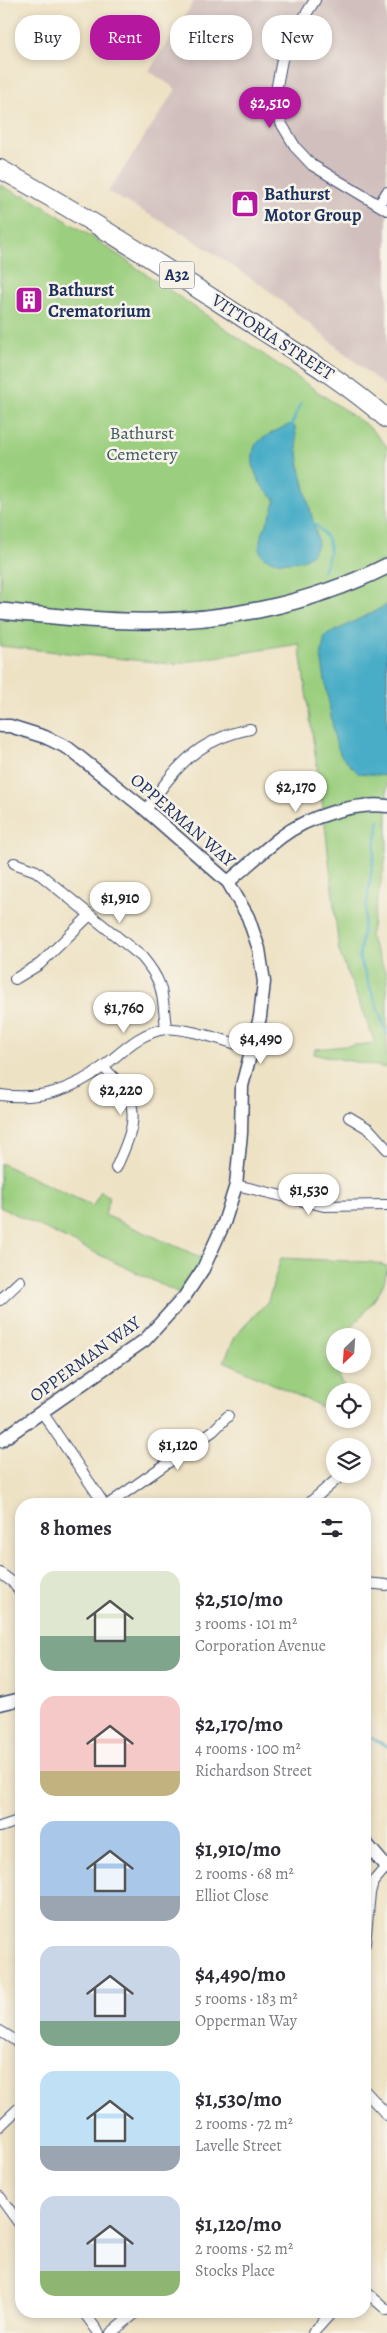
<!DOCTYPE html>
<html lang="en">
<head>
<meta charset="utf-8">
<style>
	body { margin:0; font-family:Alegreya,serif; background:#f2f2f3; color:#2b2b33; height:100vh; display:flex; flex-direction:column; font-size:19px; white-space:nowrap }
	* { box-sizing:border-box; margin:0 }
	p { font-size:16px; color:#7c7c81 }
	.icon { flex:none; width:28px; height:28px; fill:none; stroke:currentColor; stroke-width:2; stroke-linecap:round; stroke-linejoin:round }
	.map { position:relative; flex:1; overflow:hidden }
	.side { position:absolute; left:15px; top:1498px; width:356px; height:820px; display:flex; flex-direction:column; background:#fff; border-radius:20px; box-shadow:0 2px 8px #0003 }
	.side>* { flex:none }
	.hud { position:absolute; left:15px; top:15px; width:358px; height:45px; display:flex; gap:10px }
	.needle { width:32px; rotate:205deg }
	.controls { position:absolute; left:326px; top:1328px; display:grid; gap:10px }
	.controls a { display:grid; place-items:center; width:45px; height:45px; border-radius:50%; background:#fff; box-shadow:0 2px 8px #0003; font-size:25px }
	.price { position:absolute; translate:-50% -42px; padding:0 11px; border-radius:18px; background:#fff; color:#222; font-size:16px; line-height:32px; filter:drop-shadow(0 1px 2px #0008) }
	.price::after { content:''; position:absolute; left:50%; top:30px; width:15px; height:11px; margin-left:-8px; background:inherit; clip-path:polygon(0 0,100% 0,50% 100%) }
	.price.active { background:#b5179e; color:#fff }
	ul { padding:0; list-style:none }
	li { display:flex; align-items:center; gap:15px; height:125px; padding:0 25px }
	li span { display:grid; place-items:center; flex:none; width:140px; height:100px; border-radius:15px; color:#555 }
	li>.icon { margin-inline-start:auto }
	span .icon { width:60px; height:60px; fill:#fffc; stroke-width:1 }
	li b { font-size:21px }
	h2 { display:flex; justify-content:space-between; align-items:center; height:60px; padding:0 25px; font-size:21px }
	.pill { padding:0 18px; border-radius:20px; background:#fff; box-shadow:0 2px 8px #0003; font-size:18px; line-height:45px }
	.pill.active { background:#b5179e; color:#fff }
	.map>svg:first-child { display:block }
</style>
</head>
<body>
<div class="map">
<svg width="387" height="2333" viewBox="0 0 387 2333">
	<rect width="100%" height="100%" fill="#f7f3e8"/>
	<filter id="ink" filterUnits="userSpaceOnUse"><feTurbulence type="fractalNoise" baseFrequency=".02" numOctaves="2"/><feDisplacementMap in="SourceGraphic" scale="10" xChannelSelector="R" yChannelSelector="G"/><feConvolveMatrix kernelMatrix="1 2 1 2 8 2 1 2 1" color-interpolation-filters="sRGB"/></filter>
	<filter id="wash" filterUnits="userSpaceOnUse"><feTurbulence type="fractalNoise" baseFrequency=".0096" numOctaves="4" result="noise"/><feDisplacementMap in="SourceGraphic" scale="20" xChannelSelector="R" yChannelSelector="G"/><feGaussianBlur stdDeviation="1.12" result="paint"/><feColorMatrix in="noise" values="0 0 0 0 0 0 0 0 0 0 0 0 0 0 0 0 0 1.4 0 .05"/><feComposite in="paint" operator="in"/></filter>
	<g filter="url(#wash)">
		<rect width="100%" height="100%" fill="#eee2c4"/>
		<path fill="#d1bfbd" d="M195,0h192v388l-124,-102 -79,-52 -76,-42 68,-103 -27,-18z"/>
		<path fill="#9bcf7f" stroke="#5b7f6e" d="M0,185l21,11 3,-2 62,39 282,193 19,20v406l-17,85 17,38v93l-73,-14 1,-5 60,-6 -36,-92 -15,-136 -25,-171 -127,20 -172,-18z
			M0,1163l93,43 8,-15 9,6 -5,18 102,45 -22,36 -185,-89z
			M281,1258l90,4 16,4c0,25 -22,45 -37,63l-3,7h-12v31l11,24h-11v22l-111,-52 12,-26 32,-34z"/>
		<path fill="#48adc7" stroke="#326e92" d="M292,424l3,3 5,42 18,72c-3,11 -8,18 -20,20 -11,2 -21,2 -31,-2 -21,-11 8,-42 8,-60 -15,-10 -28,-35 -20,-53 3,-7 31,-21 37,-22z
			M387,605v171l-29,-3 -17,-17 -6,-16 -14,-84 4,-20z"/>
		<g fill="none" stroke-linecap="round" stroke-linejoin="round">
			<path stroke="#48adc7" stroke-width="2.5" d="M291,426l10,-23
				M311,521c21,17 23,27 12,50
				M379,820l-20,137 28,77
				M365,1735l22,11"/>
		</g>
	</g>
	<g filter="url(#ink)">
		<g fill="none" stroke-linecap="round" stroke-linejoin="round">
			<defs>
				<path id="minor" d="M315,0l-31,49 -8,42 5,32 15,25 16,17 75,45
					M379,205l8,-13
					M146,810c30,-43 50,-70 104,-81
					M14,863l22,8 106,86c23,27 20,38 24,71
					M15,979l25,-15 49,-48
					M103,1067c7,7 16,15 22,23 17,25 2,53 -9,78
					M0,1095c39,5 72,-4 104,-29 19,-15 35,-33 61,-37 15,-3 70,14 86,20
					M349,1117l20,12 18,20
					M236,1185l88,21 63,-1
					M0,1300l20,-19
					M42,1412l62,92
					M109,1504l104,-73 15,-15
					M308,1504l35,-30
					M0,1573l15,11 6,10
					M365,1583l22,2
					M0,1827l21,-7
					M365,1944l5,-51 3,-11 13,-15
					M0,2031l21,13
					M365,2091l22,24
					M0,2126l21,-20
					M0,2197l21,29
					M365,2291l22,19
					M83,2311l16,22
					M111,2333l27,-22
					M313,2333l20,-22"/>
				<path id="tertiary" d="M0,726h10l35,11 23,11 78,62 82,72 20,35 11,32 5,33 -4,35 -18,69 -1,47 -5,52 -12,38 -21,46 -18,27 -40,44 -145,101
					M228,882c18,-15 35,-31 53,-45 26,-20 74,-35 106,-31
					M0,1704l21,-5
					M365,1842l22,26"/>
				<path id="secondary" d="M0,611c44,4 89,10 133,10 87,2 176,-16 254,-55"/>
				<path id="trunk" d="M0,169c83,45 161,96 240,147 50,33 102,63 147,103"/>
			</defs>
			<use href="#minor" stroke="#3b4a6d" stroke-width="12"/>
			<use href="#tertiary" stroke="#3b4a6d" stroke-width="15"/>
			<use href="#secondary" stroke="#3b4a6d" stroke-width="18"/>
			<use href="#trunk" stroke="#3b4a6d" stroke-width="20"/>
			<use href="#minor" stroke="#fff" stroke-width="10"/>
			<use href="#tertiary" stroke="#fff" stroke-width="12"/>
			<use href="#secondary" stroke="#fff" stroke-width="15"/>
			<use href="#trunk" stroke="#fff" stroke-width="18"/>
		</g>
	</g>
	<defs>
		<symbol id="shop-square" viewBox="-11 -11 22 22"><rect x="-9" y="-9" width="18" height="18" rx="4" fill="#b5179e" stroke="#f7f3e8"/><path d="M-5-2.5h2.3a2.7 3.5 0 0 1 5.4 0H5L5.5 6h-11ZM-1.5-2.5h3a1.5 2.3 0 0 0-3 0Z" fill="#fff"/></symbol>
		<symbol id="building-square" viewBox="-11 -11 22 22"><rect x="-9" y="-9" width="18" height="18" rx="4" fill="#b5179e" stroke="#f7f3e8"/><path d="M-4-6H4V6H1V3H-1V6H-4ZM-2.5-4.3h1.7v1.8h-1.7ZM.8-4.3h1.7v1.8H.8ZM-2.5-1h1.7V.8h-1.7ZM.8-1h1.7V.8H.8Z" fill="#fff"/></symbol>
	</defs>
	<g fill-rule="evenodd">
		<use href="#shop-square" x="229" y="188" width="32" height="32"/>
		<use href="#building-square" x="13" y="284" width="32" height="32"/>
	</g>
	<g text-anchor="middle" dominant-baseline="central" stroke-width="5" stroke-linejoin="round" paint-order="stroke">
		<rect fill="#f7f3e8" stroke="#5d6a87" stroke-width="1" x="159.5" y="261.5" width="35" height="27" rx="4"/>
		<g font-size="16" font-weight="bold" fill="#1b2f5e">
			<text x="177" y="275">A32</text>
		</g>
		<g font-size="18" font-weight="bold" fill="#1b2f5e" stroke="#f7f3e8" text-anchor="start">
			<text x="264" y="194">Bathurst<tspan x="264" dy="21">Motor Group</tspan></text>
			<text x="48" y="290">Bathurst<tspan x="48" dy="21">Crematorium</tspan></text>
		</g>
		<g font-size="18" fill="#1b2f5e" stroke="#f7f3e8">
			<text transform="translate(273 337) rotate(33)">VITTORIA STREET</text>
			<text transform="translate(183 820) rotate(41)">OPPERMAN WAY</text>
			<text transform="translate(85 1359) rotate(-36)">OPPERMAN WAY</text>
		</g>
		<g font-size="18" fill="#3b5766" stroke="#f7f3e8">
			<text x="142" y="433">Bathurst<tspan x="142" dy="21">Cemetery</tspan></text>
		</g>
	</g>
</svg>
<div class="controls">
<a><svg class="needle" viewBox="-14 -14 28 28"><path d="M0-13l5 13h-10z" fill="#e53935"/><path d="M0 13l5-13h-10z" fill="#7c7c81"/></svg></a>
<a><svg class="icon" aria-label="locate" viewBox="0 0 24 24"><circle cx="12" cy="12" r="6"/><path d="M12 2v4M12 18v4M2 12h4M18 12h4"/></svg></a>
<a><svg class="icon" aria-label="layers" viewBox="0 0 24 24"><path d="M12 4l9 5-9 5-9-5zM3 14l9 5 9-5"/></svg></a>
</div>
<b class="price active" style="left:270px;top:129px">$2,510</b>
<b class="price" style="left:296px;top:813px">$2,170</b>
<b class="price" style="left:120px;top:924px">$1,910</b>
<b class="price" style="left:124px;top:1034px">$1,760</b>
<b class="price" style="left:261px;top:1065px">$4,490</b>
<b class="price" style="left:121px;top:1116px">$2,220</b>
<b class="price" style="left:309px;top:1216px">$1,530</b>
<b class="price" style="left:178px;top:1471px">$1,120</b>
<div class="hud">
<a class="pill">Buy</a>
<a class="pill active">Rent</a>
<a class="pill">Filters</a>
<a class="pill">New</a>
</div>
<section class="side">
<h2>8 homes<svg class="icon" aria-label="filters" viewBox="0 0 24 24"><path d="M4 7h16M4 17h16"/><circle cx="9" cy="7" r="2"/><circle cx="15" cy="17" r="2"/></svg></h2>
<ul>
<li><span style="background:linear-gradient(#dfe7d0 65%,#7fa58c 0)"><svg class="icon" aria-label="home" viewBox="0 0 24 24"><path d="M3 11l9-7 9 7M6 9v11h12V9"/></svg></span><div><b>$2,510/mo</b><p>3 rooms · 101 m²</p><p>Corporation Avenue</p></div></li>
<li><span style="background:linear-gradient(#f6c9c9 75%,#c2b280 0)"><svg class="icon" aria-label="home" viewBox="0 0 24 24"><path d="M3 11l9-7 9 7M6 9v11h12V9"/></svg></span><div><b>$2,170/mo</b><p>4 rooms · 100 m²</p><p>Richardson Street</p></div></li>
<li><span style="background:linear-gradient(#a9c7e8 75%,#9aa5b1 0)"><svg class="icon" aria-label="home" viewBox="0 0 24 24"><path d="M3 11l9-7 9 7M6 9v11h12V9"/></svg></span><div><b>$1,910/mo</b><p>2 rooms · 68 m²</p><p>Elliot Close</p></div></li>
<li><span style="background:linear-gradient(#c9d6e8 75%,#7fa58c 0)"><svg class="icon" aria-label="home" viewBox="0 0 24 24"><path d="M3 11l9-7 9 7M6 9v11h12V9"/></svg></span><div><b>$4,490/mo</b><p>5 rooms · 183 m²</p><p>Opperman Way</p></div></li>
<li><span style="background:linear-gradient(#bfe0f5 75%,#9aa5b1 0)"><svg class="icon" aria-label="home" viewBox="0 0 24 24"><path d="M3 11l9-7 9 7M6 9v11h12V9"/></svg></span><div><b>$1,530/mo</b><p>2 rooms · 72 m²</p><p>Lavelle Street</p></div></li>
<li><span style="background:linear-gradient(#c9d6e8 75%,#8fb573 0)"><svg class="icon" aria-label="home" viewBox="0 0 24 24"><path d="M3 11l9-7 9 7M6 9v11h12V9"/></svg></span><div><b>$1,120/mo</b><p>2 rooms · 52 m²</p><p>Stocks Place</p></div></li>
</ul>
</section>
</div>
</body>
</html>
